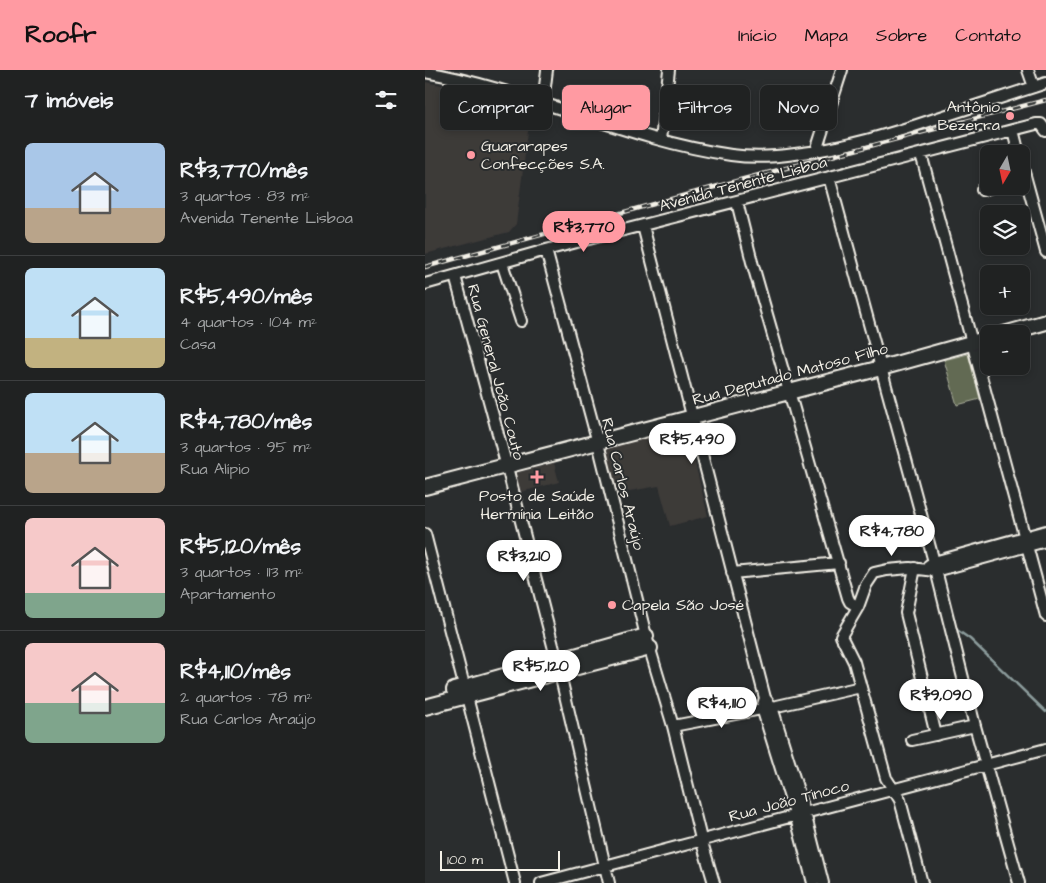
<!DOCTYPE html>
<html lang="pt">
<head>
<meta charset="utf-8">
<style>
	body { margin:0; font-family:"Architects Daughter",sans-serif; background:#2d2f2f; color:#f1f3f6; height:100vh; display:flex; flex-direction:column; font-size:19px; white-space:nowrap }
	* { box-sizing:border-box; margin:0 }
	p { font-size:16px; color:#a2a4a5 }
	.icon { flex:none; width:28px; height:28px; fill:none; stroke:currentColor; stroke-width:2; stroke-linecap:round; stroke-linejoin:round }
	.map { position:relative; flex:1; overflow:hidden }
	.panel { display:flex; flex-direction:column; background:#202222; width:425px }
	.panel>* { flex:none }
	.hud { position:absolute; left:15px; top:15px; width:475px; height:45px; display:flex; gap:10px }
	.needle { width:32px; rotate:189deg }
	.buttons { position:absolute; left:555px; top:75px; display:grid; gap:10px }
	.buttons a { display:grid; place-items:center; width:50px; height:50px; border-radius:8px; background:#202222; box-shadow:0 2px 8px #0003,0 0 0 1px #3d3f40; font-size:25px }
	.scale { position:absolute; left:15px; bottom:12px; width:120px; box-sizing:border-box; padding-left:5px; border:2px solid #f4f1e8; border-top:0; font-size:14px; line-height:18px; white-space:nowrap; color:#f4f1e8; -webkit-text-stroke:4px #2a2d2e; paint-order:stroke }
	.price { position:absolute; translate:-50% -42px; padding:0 11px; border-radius:18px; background:#fff; color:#222; font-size:16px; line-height:32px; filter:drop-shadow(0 1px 2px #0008) }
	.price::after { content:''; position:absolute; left:50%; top:30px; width:15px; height:11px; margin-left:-8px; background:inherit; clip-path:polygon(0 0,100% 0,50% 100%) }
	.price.current { background:#ff9aa2; color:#111 }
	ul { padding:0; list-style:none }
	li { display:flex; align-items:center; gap:15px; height:125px; padding:0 25px }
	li+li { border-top:1px solid #3d3f40 }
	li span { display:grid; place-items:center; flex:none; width:140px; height:100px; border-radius:8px; color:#555 }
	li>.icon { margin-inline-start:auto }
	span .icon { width:60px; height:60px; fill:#fffc; stroke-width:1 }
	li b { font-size:21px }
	h2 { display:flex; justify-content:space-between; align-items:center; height:60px; padding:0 25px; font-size:21px }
	.pill { padding:0 18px; border-radius:8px; background:#202222; box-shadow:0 2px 8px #0003,0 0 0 1px #3d3f40; font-size:18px; line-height:45px }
	.pill.current { background:#ff9aa2; color:#111 }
	header { display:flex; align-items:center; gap:30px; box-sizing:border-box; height:70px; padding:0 25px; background:#ff9aa2; color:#111 }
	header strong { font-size:24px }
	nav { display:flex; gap:28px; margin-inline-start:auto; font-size:18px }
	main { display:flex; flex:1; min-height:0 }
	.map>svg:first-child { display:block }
</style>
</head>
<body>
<header>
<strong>Roofr</strong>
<nav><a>Início</a><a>Mapa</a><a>Sobre</a><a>Contato</a></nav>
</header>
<main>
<section class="panel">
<h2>7 imóveis<svg class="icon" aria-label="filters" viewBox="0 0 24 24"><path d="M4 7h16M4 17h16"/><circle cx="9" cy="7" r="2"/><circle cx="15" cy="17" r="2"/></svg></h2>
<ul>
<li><span style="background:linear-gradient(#a9c7e8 65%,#b9a48a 0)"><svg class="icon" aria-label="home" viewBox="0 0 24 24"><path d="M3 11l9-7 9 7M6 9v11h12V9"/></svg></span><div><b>R$3,770/mês</b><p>3 quartos · 83 m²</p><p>Avenida Tenente Lisboa</p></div></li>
<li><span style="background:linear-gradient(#bfe0f5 70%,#c2b280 0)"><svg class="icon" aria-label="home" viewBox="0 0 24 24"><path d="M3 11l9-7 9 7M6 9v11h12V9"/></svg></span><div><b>R$5,490/mês</b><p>4 quartos · 104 m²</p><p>Casa</p></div></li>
<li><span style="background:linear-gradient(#bfe0f5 60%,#b9a48a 0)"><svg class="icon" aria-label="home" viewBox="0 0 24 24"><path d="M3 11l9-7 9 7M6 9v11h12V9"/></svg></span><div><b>R$4,780/mês</b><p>3 quartos · 95 m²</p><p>Rua Alípio</p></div></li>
<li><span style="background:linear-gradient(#f6c9c9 75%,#7fa58c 0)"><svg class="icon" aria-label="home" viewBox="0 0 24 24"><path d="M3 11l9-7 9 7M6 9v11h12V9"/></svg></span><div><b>R$5,120/mês</b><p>3 quartos · 113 m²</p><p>Apartamento</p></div></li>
<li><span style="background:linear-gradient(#f6c9c9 60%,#7fa58c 0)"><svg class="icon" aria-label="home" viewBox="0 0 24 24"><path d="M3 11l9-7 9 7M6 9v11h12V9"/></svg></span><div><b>R$4,110/mês</b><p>2 quartos · 78 m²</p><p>Rua Carlos Araújo</p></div></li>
</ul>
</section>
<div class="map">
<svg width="621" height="813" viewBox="0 0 621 813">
	<rect width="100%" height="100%" fill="#2a2d2e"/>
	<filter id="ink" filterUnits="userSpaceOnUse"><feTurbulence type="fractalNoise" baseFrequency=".02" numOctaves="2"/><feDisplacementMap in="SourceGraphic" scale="10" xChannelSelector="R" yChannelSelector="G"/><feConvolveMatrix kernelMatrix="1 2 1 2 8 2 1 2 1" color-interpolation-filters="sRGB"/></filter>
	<g filter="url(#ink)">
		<path fill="#3d3a39" d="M0,12l54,10 52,16 -15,116 -7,8 -84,22z
			M261,356l22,90 -38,10 -11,-40 -41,7 -14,-45z
			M129,393l5,19 -38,10 -6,-19z"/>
		<path fill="#626b52" stroke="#abae9d" d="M543,284l12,45 -23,6 -13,-45z"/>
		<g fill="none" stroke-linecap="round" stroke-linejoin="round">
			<path stroke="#8c9c9c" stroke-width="2.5" d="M532,560l13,9 76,73"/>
			<defs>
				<path id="street" d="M603,0l6,17
					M0,2c105,18 201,68 306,83 21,3 43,2 64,-1 50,-6 96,-20 143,-36 36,-12 72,-23 108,-35
					M118,33l4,-33
					M588,60l6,24
					M236,70l8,-70
					M391,81l26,-81
					M496,84l125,462
					M596,91l25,91
					M404,107l105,385 41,164 44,157
					M557,120l13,-4
					M312,132l15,60 96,336 2,4 8,5
					M218,156l122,472 7,9 33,106 18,70
					M121,180l52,193 48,193 27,90 28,113 13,44
					M77,193l19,58
					M30,206l52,191 50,194 52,222
					M0,214l121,-34 490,-126h5l5,7
					M0,464l90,349
					M504,495l5,-3 112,-31
					M490,498l-9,45 30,122
					M307,503l107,-10
					M340,628l-3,10 33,106 18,69
					M248,656l104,-20 84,-19
					M487,670l63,-14
					M116,813l505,-134
					M497,813l-22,-83 -14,-22 -32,-116 -13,-26 17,-29 8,-22 8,-12 13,-3 23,-2 26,3 110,-30"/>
				<path id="secondary" d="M579,264l42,-12
					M0,417l456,-119 108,-30
					M29,620l192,-54
					M0,637l225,-59"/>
			</defs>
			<use href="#street" stroke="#f4f1e8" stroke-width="14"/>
			<use href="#secondary" stroke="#f4f1e8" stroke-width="18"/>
			<use href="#street" stroke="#2a2d2e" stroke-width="10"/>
			<use href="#secondary" stroke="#2a2d2e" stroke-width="14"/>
			<defs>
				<path id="rail" d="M0,197l315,-87 306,-80"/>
			</defs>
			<use href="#rail" stroke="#f4f1e8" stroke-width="4.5"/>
			<use href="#rail" stroke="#2a2d2e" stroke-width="2.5" stroke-dasharray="8" stroke-linecap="butt"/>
		</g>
	</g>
	<g fill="#ff9aa2" stroke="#2a2d2e" stroke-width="2">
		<circle cx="585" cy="46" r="5"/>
		<circle cx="46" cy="85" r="5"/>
		<path d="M109.5 399.5h5v5h5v5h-5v5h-5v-5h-5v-5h5z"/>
		<circle cx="187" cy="535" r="5"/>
	</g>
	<g text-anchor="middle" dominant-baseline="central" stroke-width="4" stroke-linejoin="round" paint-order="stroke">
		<g font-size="16" fill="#f4f1e8" stroke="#2a2d2e" text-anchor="start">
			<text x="575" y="37" text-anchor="end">Antônio<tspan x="575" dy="18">Bezerra</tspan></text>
			<text x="56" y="76">Guararapes<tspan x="56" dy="18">Confecções S.A.</tspan></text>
			<text x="112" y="426" text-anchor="middle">Posto de Saúde<tspan x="112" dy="18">Hermínia Leitão</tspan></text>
			<text x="197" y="535">Capela São José</text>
		</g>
		<g font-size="16" fill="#f4f1e8" stroke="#2a2d2e">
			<text transform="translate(318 114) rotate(-15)">Avenida Tenente Lisboa</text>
			<text transform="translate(71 302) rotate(75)">Rua General João Couto</text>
			<text transform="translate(365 304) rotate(-15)">Rua Deputado Matoso Filho</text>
			<text transform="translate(198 414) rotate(76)">Rua Carlos Araújo</text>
			<text transform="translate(364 731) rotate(-15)">Rua João Tinoco</text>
		</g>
	</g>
</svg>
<div class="buttons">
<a><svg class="needle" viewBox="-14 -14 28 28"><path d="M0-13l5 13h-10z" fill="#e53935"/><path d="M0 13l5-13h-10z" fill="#a2a4a5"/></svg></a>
<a><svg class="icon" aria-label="layers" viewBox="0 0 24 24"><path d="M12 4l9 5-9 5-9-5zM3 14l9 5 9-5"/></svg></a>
<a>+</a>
<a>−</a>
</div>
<div class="scale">100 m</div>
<b class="price current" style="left:159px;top:183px">R$3,770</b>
<b class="price" style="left:267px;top:395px">R$5,490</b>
<b class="price" style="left:467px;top:487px">R$4,780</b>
<b class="price" style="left:99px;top:512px">R$3,210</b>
<b class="price" style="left:116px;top:622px">R$5,120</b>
<b class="price" style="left:516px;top:651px">R$9,090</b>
<b class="price" style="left:297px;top:659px">R$4,110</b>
<div class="hud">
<a class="pill">Comprar</a>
<a class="pill current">Alugar</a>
<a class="pill">Filtros</a>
<a class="pill">Novo</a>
</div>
</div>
</main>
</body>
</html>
